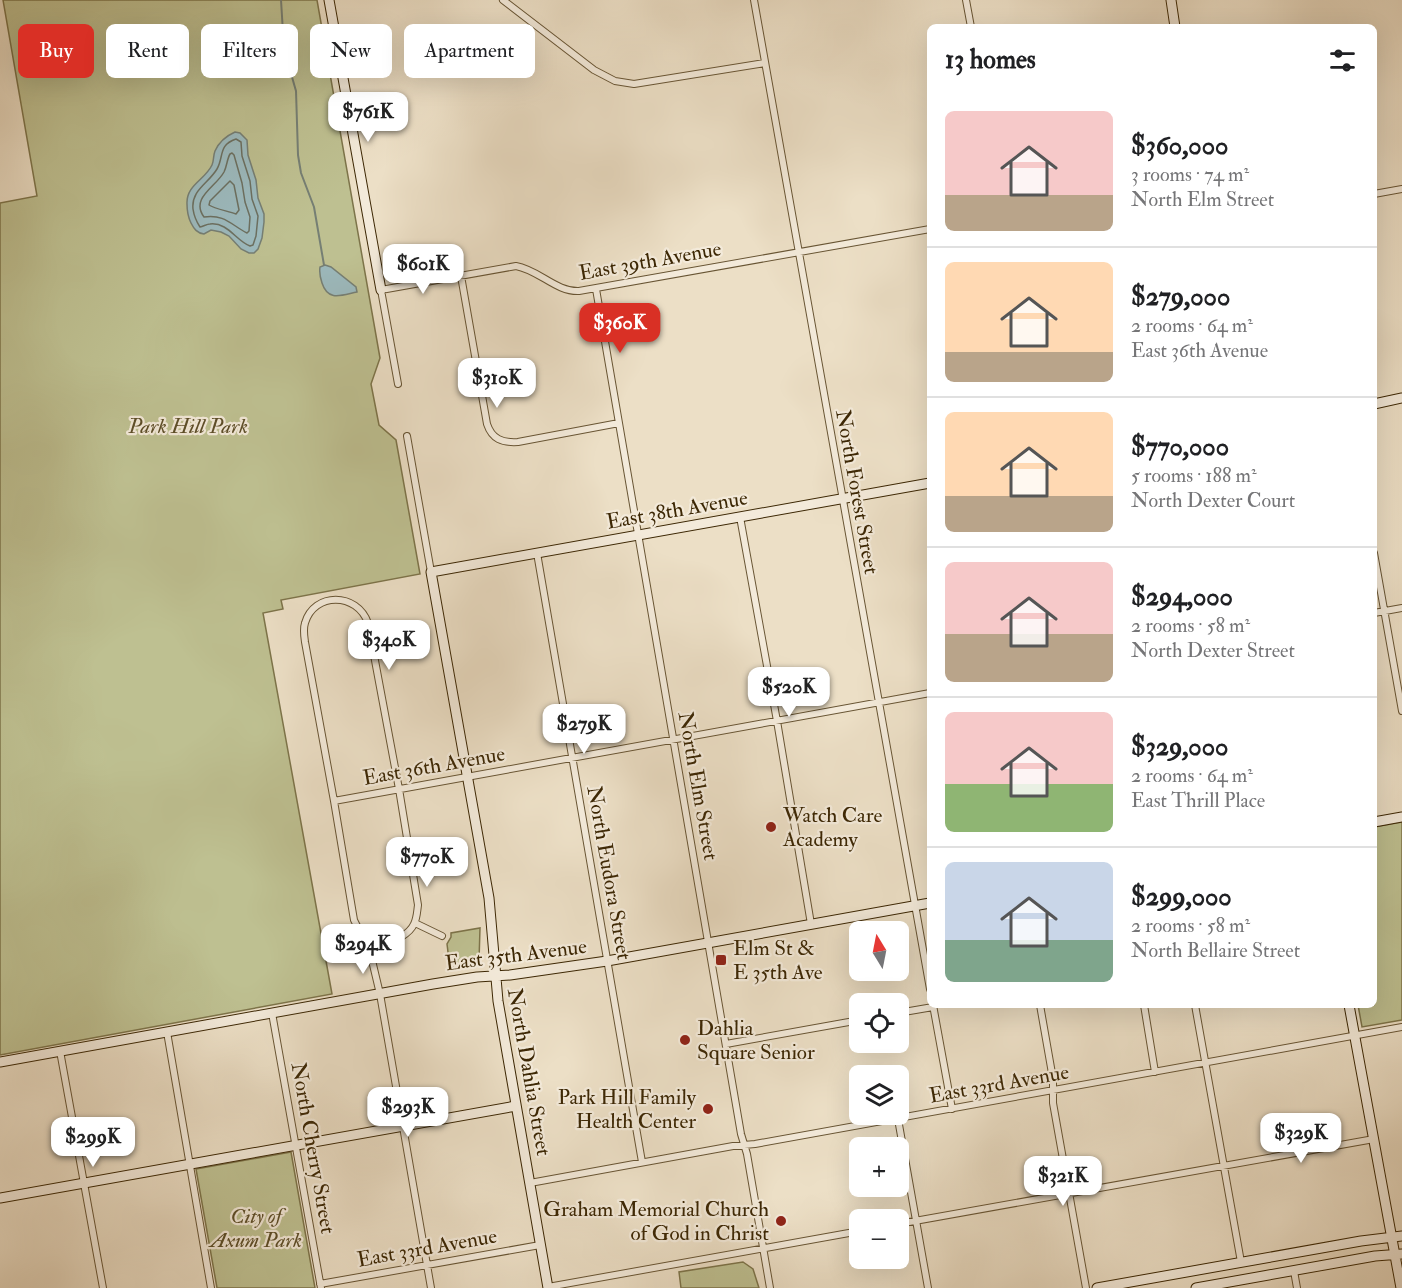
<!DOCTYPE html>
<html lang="en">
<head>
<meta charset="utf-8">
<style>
	body { margin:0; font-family:"IM FELL Double Pica",serif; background:#f2f2f2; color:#202124; height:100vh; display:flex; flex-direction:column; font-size:22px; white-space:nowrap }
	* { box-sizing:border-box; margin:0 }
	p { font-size:20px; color:#757577 }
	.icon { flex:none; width:33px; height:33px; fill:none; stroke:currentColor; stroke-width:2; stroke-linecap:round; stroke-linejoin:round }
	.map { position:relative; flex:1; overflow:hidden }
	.side { position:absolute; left:927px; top:24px; width:450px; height:984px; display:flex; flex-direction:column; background:#fff; border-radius:9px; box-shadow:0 6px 24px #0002 }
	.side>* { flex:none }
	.guide { position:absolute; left:18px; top:24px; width:570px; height:54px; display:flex; gap:12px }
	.needle { width:39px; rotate:350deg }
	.controls { position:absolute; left:849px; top:921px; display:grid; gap:12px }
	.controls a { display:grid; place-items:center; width:60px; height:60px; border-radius:9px; background:#fff; box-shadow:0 6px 24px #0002; font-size:30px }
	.price { position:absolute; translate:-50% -51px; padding:0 14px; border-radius:12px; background:#fff; color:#222; font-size:20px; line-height:39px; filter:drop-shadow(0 2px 3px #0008) }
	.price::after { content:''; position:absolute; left:50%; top:36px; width:18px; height:14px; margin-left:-9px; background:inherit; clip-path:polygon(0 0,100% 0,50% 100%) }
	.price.current { background:#d93025; color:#fff }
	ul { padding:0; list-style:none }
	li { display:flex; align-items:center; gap:18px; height:150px; padding:0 18px }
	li+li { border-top:2px solid #e0e0e0 }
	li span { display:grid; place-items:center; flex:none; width:168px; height:120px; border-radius:9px; color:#555 }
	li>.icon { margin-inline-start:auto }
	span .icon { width:72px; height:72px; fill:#fffc; stroke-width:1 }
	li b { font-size:26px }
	h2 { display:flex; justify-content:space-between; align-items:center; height:72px; padding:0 18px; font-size:26px }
	.pill { padding:0 21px; border-radius:9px; background:#fff; box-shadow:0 6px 24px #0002; font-size:21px; line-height:54px }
	.pill.current { background:#d93025; color:#fff }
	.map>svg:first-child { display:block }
</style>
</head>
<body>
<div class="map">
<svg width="1402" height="1288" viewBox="0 0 1402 1288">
	<rect width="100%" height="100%" fill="#ecdfc6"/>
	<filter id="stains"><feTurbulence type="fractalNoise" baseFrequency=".00333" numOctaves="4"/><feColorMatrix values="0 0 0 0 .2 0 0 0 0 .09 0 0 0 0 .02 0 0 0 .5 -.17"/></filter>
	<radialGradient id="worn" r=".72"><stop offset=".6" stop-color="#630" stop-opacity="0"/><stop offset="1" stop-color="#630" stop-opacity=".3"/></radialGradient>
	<path fill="#bec091" stroke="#7d744a" stroke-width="1.5" d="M3,0h314l63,358 -9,26 8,41 17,15 24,134 -139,26 2,9 -20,4 69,381 -332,61v-852l37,-7z
		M1402,822v198l-40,7 -4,-22h16v-178z
		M480,928l-1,33 -29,7 -3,-24 4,-7v-4z
		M291,1152l24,136h-98l-21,-119z
		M743,1262l10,7 6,19h-78l-2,-16z"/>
	<path fill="#9cbabe" stroke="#767f74" stroke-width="1.5" d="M235,132l5,1 7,7 1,15 8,25 2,18 6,16v8l-2,16 -4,11 -4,4h-5l-8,-4 -12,-13 -8,-4 -10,-2 -7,4c-7,-1 -10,-5 -13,-11 -3,-6 -4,-12 -4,-19 -1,-19 18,-24 25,-39 2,-4 1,-9 3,-14 4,-9 11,-15 20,-19z
		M325,265l6,2 25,20 1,5c-15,3 -29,10 -35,-9 -2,-6 -3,-10 -2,-16z"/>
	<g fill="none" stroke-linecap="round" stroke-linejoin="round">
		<path stroke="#6c7061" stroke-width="1.5" d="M236,139l5,3 1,14 8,25 2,18 6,17 -2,20 -3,9 -3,1c-14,-5 -22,-24 -40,-22 -3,0 -6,2 -10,3 -4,-6 -6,-11 -7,-18 -2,-19 15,-25 24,-40 7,-12 1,-24 19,-30z
			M230,154l2,-1 2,2 8,28 3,19 5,15 -1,14 -2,2c-16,-8 -22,-19 -43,-16 -14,-19 12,-30 20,-45 3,-6 3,-13 6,-18z
			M230,181l4,4 5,25 -3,4c-8,-3 -21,-5 -27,-9l1,-4z"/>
		<path stroke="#767f74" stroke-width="2" d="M281,0l3,49 12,42 2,64 3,18 13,34 10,58"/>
		<defs>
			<path id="street" d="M503,0l91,70 21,11 19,3 131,-21
				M754,0l176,989
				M966,0l5,27
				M1374,194l28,-5
				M461,276l26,148c5,15 15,19 31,18l101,-19
				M596,289l145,845 6,20 23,134
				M398,384l-17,-94 135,-24c23,4 40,26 63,25l351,-62
				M407,436l24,136
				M740,517l37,204 34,203
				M537,553l105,609
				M1374,553l28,158
				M1374,613l28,-5
				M334,801l596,-108
				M415,923l27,13
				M370,952c13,-7 38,-14 44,-28 3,-6 3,-12 4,-19l-19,-116 -31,-166c-11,-31 -54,-31 -63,0 -2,6 -1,12 0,19l29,159 20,119 16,32 10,42 51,294
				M933,1005l19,104
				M1040,1005l13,74v24l33,185
				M1144,1005l11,67
				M1195,1005l46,257
				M272,1013l49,275
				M898,1013l35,-6
				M167,1032l44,256
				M726,1044l134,-24
				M60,1051l43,237
				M898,1119l30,169
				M530,1183l203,-37 22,-2 647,-117
				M898,1224l476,-85
				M1294,1271l3,17
				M320,1284l220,-39
				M548,1287l312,-56"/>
			<path id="secondary" d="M329,0l52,290
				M1171,0l4,27
				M1374,404l28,-6
				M1374,822l28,-5
				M1349,1005l52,283
				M0,1062l433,-78 44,-7 33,-2 97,-14 323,-58
				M0,1198l516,-92
				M548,1288l-50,-287 -9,-103 -58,-326 499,-89
				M1097,1288l264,-47 41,-5
				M1196,1288l179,-32 27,-2"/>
		</defs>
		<use href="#street" stroke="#685534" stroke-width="8"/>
		<use href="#secondary" stroke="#3c2704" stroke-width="11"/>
		<use href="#street" stroke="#f3eada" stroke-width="6"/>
		<use href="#secondary" stroke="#f3eada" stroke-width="9"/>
	</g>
	<g fill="#8f2418" stroke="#f3eada" stroke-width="2">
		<circle cx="771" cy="827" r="6"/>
		<rect x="715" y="954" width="12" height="12" rx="3"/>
		<circle cx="685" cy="1040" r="6"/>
		<circle cx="708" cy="1109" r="6"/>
		<circle cx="781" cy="1221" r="6"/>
	</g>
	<g text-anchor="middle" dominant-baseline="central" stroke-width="4.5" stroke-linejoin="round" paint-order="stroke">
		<g font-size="21" fill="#3c2704" stroke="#f3eada">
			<text transform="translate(650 261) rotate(-10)">East 39th Avenue</text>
			<text transform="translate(857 492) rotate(80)">North Forest Street</text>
			<text transform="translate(677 510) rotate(-10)">East 38th Avenue</text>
			<text transform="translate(434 766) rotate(-10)">East 36th Avenue</text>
			<text transform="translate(698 786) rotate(80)">North Elm Street</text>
			<text transform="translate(609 873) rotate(80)">North Eudora Street</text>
			<text transform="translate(516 955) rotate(-7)">East 35th Avenue</text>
			<text transform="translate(529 1072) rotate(80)">North Dahlia Street</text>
			<text transform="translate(999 1084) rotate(-10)">East 33rd Avenue</text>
			<text transform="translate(313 1148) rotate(80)">North Cherry Street</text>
			<text transform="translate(427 1248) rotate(-10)">East 33rd Avenue</text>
		</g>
		<g font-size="21" font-style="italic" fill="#5c4d27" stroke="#f3eada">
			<text x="188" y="426">Park Hill Park</text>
			<text x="256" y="1216">City of<tspan x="256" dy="24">Axum Park</tspan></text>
		</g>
		<g font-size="21" fill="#3c2704" stroke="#f3eada" text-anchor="start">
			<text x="783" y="815">Watch Care<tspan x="783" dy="24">Academy</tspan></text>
			<text x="733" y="948">Elm St &amp;<tspan x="733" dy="24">E 35th Ave</tspan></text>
			<text x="697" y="1028">Dahlia<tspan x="697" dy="24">Square Senior</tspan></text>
			<text x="696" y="1097" text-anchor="end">Park Hill Family<tspan x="696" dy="24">Health Center</tspan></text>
			<text x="769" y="1209" text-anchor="end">Graham Memorial Church<tspan x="769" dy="24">of God in Christ</tspan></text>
		</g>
	</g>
	<rect width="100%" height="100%" filter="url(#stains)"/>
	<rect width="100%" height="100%" fill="url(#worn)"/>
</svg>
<div class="controls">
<a><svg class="needle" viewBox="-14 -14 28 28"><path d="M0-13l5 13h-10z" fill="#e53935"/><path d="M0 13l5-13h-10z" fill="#757577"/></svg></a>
<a><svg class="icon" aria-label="locate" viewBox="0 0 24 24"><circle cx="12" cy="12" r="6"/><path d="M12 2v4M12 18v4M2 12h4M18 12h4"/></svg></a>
<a><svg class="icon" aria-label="layers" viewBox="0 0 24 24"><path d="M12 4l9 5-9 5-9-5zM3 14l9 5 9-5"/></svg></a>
<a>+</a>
<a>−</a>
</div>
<b class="price" style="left:368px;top:143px">$761K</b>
<b class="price" style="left:423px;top:295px">$601K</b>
<b class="price current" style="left:620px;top:354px">$360K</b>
<b class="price" style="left:497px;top:409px">$310K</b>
<b class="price" style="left:389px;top:671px">$340K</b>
<b class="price" style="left:789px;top:718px">$520K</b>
<b class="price" style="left:584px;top:755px">$279K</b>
<b class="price" style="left:427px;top:888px">$770K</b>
<b class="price" style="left:363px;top:975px">$294K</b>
<b class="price" style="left:408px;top:1138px">$293K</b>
<b class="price" style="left:1301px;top:1164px">$329K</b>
<b class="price" style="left:93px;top:1168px">$299K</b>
<b class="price" style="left:1063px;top:1207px">$321K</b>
<div class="guide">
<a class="pill current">Buy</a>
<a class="pill">Rent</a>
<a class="pill">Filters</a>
<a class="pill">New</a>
<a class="pill">Apartment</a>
</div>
<section class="side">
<h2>13 homes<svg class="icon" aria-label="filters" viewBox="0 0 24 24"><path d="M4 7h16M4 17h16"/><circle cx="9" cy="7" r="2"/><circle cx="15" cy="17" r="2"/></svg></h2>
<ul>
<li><span style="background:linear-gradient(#f6c9c9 70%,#b9a48a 0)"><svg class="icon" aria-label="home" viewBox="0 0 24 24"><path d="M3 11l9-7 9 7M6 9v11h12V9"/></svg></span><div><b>$360,000</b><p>3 rooms · 74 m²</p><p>North Elm Street</p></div></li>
<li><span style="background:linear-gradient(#ffd9b3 75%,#b9a48a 0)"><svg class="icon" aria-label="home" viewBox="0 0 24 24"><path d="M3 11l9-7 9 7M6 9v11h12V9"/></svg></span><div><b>$279,000</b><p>2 rooms · 64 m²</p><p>East 36th Avenue</p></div></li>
<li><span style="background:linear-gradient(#ffd9b3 70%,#b9a48a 0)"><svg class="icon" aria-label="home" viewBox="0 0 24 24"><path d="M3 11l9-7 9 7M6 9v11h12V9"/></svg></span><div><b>$770,000</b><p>5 rooms · 188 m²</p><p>North Dexter Court</p></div></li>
<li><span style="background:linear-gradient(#f6c9c9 60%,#b9a48a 0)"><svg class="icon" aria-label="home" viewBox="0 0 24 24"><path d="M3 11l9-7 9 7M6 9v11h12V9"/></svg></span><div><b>$294,000</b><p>2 rooms · 58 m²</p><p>North Dexter Street</p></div></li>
<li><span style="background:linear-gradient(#f6c9c9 60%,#8fb573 0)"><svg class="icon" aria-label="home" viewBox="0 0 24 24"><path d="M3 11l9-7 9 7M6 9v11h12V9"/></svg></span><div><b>$329,000</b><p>2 rooms · 64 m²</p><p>East Thrill Place</p></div></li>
<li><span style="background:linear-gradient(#c9d6e8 65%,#7fa58c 0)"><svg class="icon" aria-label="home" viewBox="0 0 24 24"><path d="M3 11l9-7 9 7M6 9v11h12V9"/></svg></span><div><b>$299,000</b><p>2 rooms · 58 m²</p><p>North Bellaire Street</p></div></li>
</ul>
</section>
</div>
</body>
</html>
